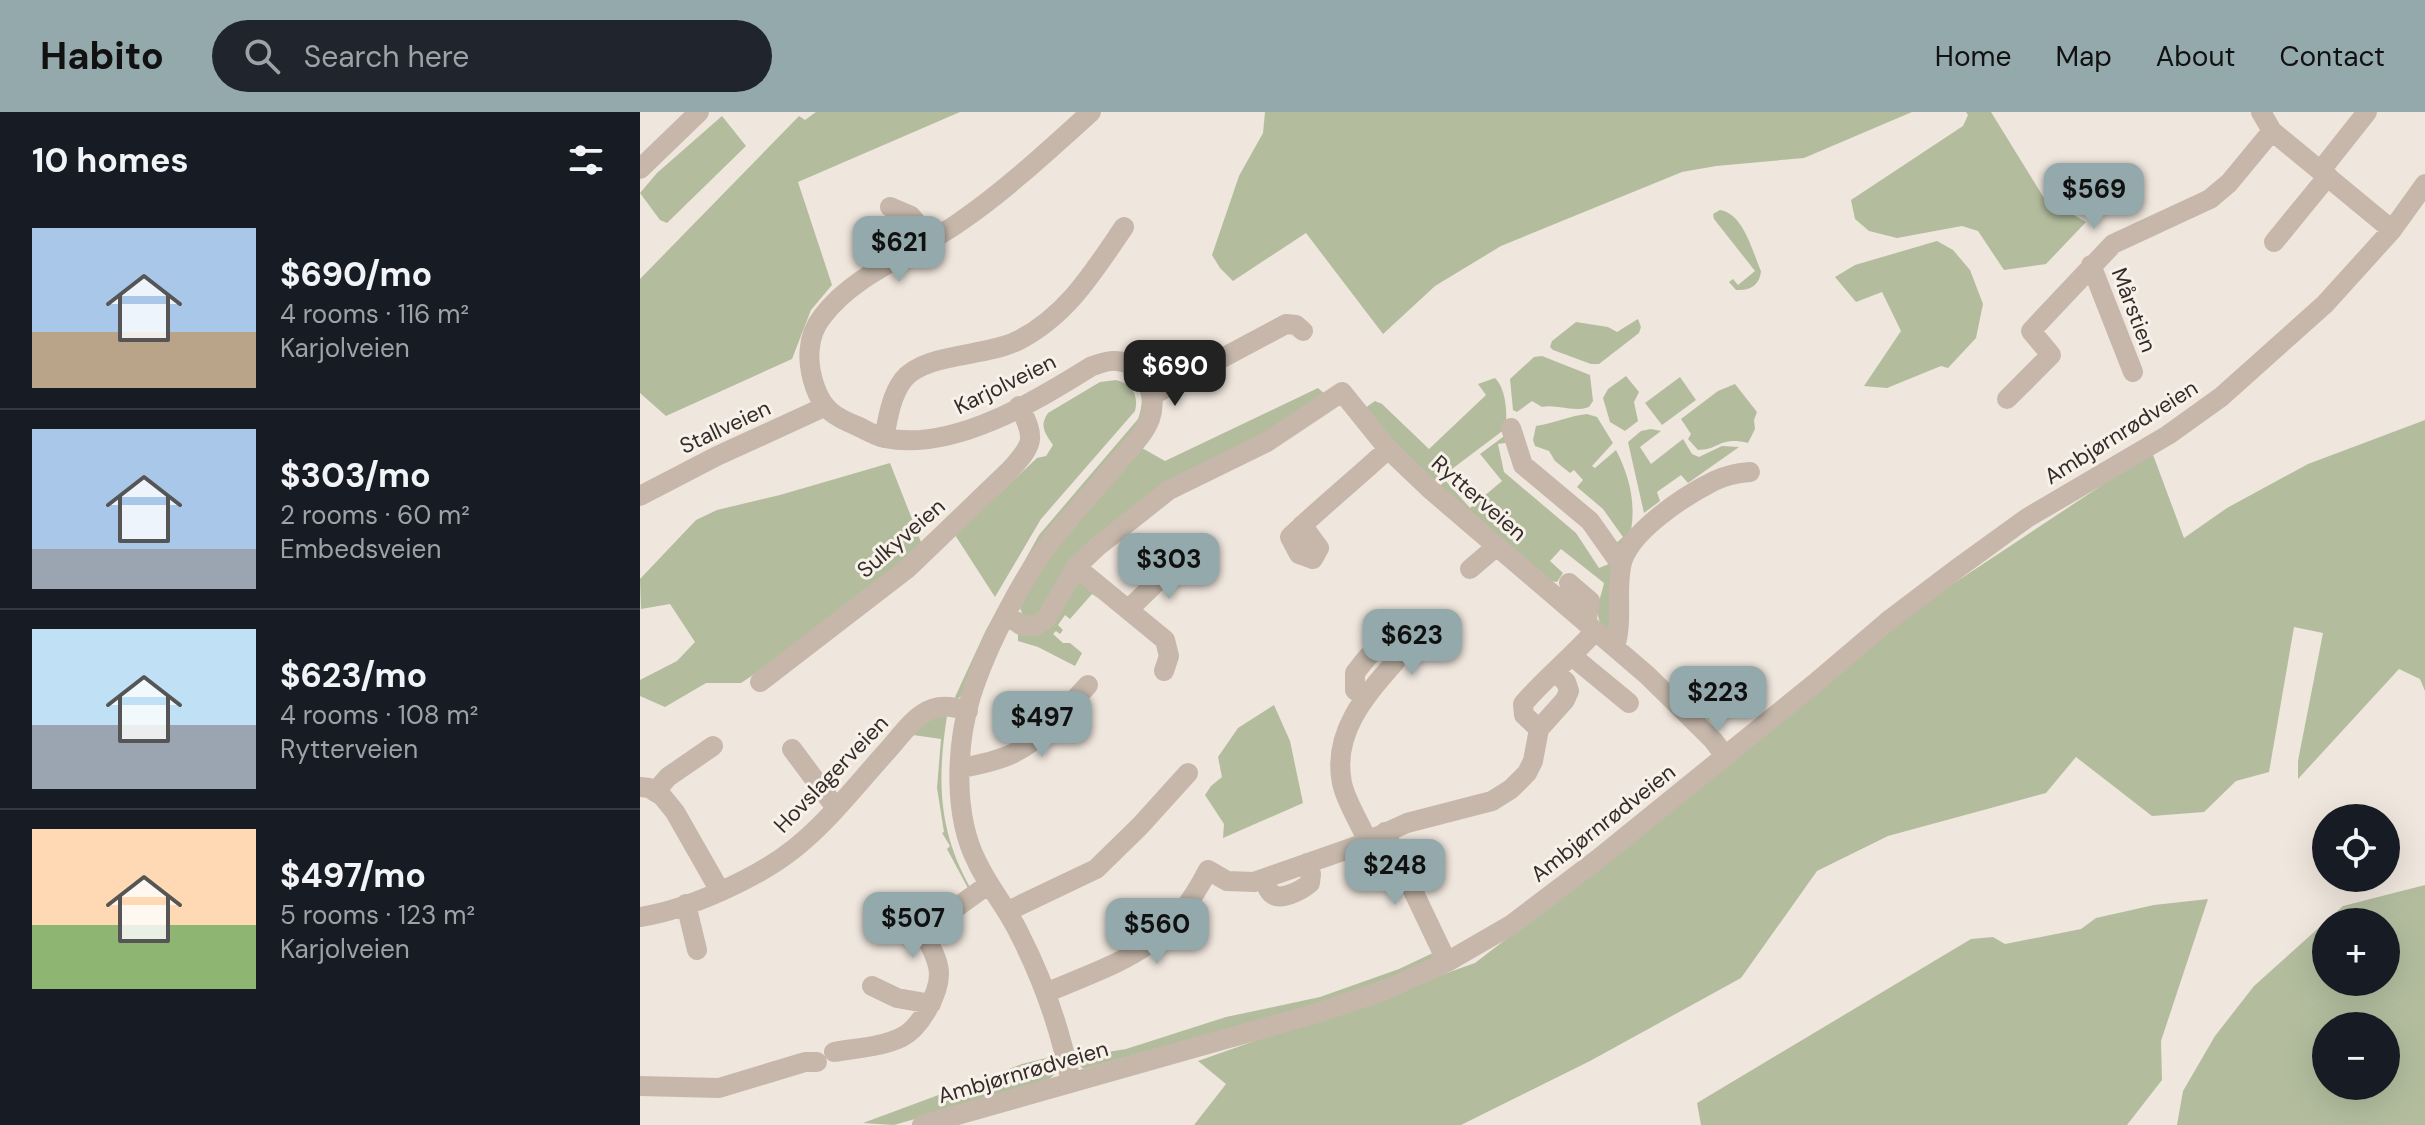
<!DOCTYPE html>
<html lang="en">
<head>
<meta charset="utf-8">
<style>
	body { margin:0; font-family:"DM Sans",sans-serif; background:#20242c; color:#f1f3f6; height:100vh; display:flex; flex-direction:column; font-size:30px; white-space:nowrap }
	* { box-sizing:border-box; margin:0 }
	p { font-size:26px; color:#9ea1a6 }
	.icon { flex:none; width:44px; height:44px; fill:none; stroke:currentColor; stroke-width:2; stroke-linecap:round; stroke-linejoin:round }
	.map { position:relative; flex:1; overflow:hidden }
	.drawer { display:flex; flex-direction:column; background:#171b24; width:640px }
	.drawer>* { flex:none }
	.buttons { position:absolute; left:1672px; top:692px; display:grid; gap:16px }
	.buttons a { display:grid; place-items:center; width:88px; height:88px; border-radius:50%; background:#171b24; box-shadow:0 8px 32px #0002; font-size:40px }
	.price { position:absolute; translate:-50% -68px; padding:0 18px; border-radius:16px; background:#94a9ac; color:#111; font-size:26px; line-height:52px; filter:drop-shadow(0 2px 4px #0008) }
	.price::after { content:''; position:absolute; left:50%; top:48px; width:24px; height:18px; margin-left:-12px; background:inherit; clip-path:polygon(0 0,100% 0,50% 100%) }
	.price.on { background:#222; color:#fff }
	ul { padding:0; list-style:none }
	li { display:flex; align-items:center; gap:24px; height:200px; padding:0 32px }
	li+li { border-top:2px solid #363941 }
	li span { display:grid; place-items:center; flex:none; width:224px; height:160px; border-radius:0px; color:#555 }
	li>.icon { margin-inline-start:auto }
	span .icon { width:96px; height:96px; fill:#fffc; stroke-width:1 }
	li b { font-size:34px }
	h2 { display:flex; justify-content:space-between; align-items:center; height:96px; padding:0 32px; font-size:34px }
	header { display:flex; align-items:center; gap:48px; box-sizing:border-box; height:112px; padding:0 40px; background:#94a9ac; color:#111 }
	header strong { font-size:38px }
	nav { display:flex; gap:44px; margin-inline-start:auto; font-size:28px }
	.search { width:560px; height:72px; background:#20242c; display:flex; align-items:center; gap:20px; box-sizing:border-box; padding:0 28px; border-radius:44px; color:#9ea1a6; font-size:30px }
	main { display:flex; flex:1; min-height:0 }
	.map>svg:first-child { display:block }
</style>
</head>
<body>
<header>
<strong>Habito</strong>
<div class="search"><svg class="icon" aria-label="search" viewBox="0 0 24 24"><circle cx="10" cy="10" r="6"/><path d="M15 15l6 6"/></svg>Search here</div>
<nav><a>Home</a><a>Map</a><a>About</a><a>Contact</a></nav>
</header>
<main>
<section class="drawer">
<h2>10 homes<svg class="icon" aria-label="filters" viewBox="0 0 24 24"><path d="M4 7h16M4 17h16"/><circle cx="9" cy="7" r="2"/><circle cx="15" cy="17" r="2"/></svg></h2>
<ul>
<li><span style="background:linear-gradient(#a9c7e8 65%,#b9a48a 0)"><svg class="icon" aria-label="home" viewBox="0 0 24 24"><path d="M3 11l9-7 9 7M6 9v11h12V9"/></svg></span><div><b>$690/mo</b><p>4 rooms · 116 m²</p><p>Karjolveien</p></div></li>
<li><span style="background:linear-gradient(#a9c7e8 75%,#9aa5b1 0)"><svg class="icon" aria-label="home" viewBox="0 0 24 24"><path d="M3 11l9-7 9 7M6 9v11h12V9"/></svg></span><div><b>$303/mo</b><p>2 rooms · 60 m²</p><p>Embedsveien</p></div></li>
<li><span style="background:linear-gradient(#bfe0f5 60%,#9aa5b1 0)"><svg class="icon" aria-label="home" viewBox="0 0 24 24"><path d="M3 11l9-7 9 7M6 9v11h12V9"/></svg></span><div><b>$623/mo</b><p>4 rooms · 108 m²</p><p>Rytterveien</p></div></li>
<li><span style="background:linear-gradient(#ffd9b3 60%,#8fb573 0)"><svg class="icon" aria-label="home" viewBox="0 0 24 24"><path d="M3 11l9-7 9 7M6 9v11h12V9"/></svg></span><div><b>$497/mo</b><p>5 rooms · 123 m²</p><p>Karjolveien</p></div></li>
</ul>
</section>
<div class="map">
<svg width="1785" height="1013" viewBox="0 0 1785 1013">
	<rect width="100%" height="100%" fill="#efe6dd"/>
	<path fill="#b3bd9e" fill-rule="evenodd" d="M176,0h144l-162,70 34,103 -21,25 -19,49 -126,57 -26,-23v-114l159,-163 6,4z
		M625,0h647l-108,46 -88,8 -34,6 -181,74 -66,40 -52,48 -77,-101 -73,48 -13,-13 -8,-13 27,-79 24,-43z
		M1326,0h25l53,86 42,24 -40,42 -42,6 -26,-39 -16,-5 -65,12 -28,-7 -14,-12 -4,-19 112,-74 5,-11z
		M82,4l24,30 -79,77 -7,-3 -20,-27 17,-20z
		M1080,98c24,4 32,41 41,61 -1,14 -11,20 -25,19l-7,-8 4,-3 5,6 17,-14 -41,-52 -1,-5z
		M1297,129l16,9 17,20 13,34 -7,34 -28,30 -7,-2 -54,22 -23,-2 37,-55 -19,-39 -26,10 -21,-25 20,-12z
		M998,207l3,8 -2,6 -40,31h-8l-38,-14 -3,-3 2,-6 24,-19 32,5 9,5z
		M902,244l48,19 3,26 -4,6c-17,6 -31,-3 -47,0l-10,-6 -15,11 -4,-2 -3,-31 24,-22z
		M483,259l22,14v32l-73,89 -109,189 -6,4 -2,-2 31,-67 53,-95 99,-116c7,-20 5,-32 -14,-44z
		M986,264l13,16 -5,10 4,19 -13,10 -15,-9 -7,-24 5,-9z
		M1040,265l16,23 -34,25 -17,-22z
		M855,266c11,10 13,37 10,51l-69,52 -9,-2 -62,-71 10,-7 7,3 47,45 57,-54 -8,-11z
		M476,268c16,4 23,15 19,31l-94,108 -46,78 -40,-62 82,-77 9,-2 7,-11c-8,-12 -14,-19 -5,-32l52,-31z
		M1095,272l22,28 -3,8 1,9 -7,14c-28,-7 -29,7 -50,7l-10,-11 3,-5 -10,-15 37,-28z
		M678,276l9,8 -61,42 -91,41 -133,135 -13,6 -6,-4 -3,-8c30,-61 78,-109 122,-160l23,13z
		M947,302l10,3 16,26 -21,23 3,2 21,-18c16,31 22,63 11,97h-15l11,-10 -20,-28 -26,-22 6,-7 -9,-10 -4,3 -15,-12 -6,-10 -14,-5 -2,-6 3,-14c18,-3 33,-10 51,-12z
		M1785,308v271l-5,-12 -21,-10 -101,110v-18l25,-128 -29,-6 -25,145 -33,9 -32,31 -52,4 -76,-59 -30,36 -158,43 -71,35 -76,107 -151,83 -129,64h-267l32,-41 -28,-23 277,-98 143,-110 300,-246 234,-155 32,86 43,-30 81,-44z
		M1011,317l10,2 -21,16 11,17 32,-25 9,15 7,3 23,-11 17,1 -51,36 -7,-8 -24,17 3,9 -16,12 -16,-71 13,-11z
		M870,324l2,6 -14,2 6,28 72,61 23,35 12,-5 -1,72c-20,-20 -11,-29 -6,-52l-43,-34 -11,12 13,12 -6,9 -13,-2 -104,-94 5,-6 25,28 32,-27 -22,-27 23,-17z
		M250,351l33,84 -137,106 -45,30h-35l-41,24 -25,-11v-16l37,-19 18,-19 -25,-38 -29,5 -1,-30 56,-59 21,-10 63,-15z
		M438,468l20,18 -6,-4 -22,25 -5,-4 -7,10 5,5 -3,4 -4,-3 -3,3 10,9h7l12,10 -7,13 -37,-19 -20,-6v-6z
		M634,593l16,36 13,62 -80,35 1,-14 -19,-29 6,-9 11,-9 -4,-20 20,-29z
		M307,604c-10,64 -9,115 24,173l-2,1 -22,-41 3,-3 -8,-13 2,-1 -7,-44 4,-49 -28,-4c11,-13 17,-18 34,-19z
		M1785,773v240h-248l6,-34 32,-55 39,-50 89,-80zM1746,810v60h-60v-60zM1746,914v60h-60v-60z
		M1568,787l-47,142 1,39 -35,45h-426l-4,-22 274,-164 22,-2 12,7 76,-15 15,-11 58,-13z
		M795,840l-2,8 -93,38 -257,71 -8,-9 2,-3 49,-8 100,-32 94,-20 79,-28z
		M414,944l4,1c1,12 -3,20 -14,25l-150,43 -31,-2 159,-59z"/>
	<g fill="none" stroke-linecap="round" stroke-linejoin="round">
		<path stroke="#c6b7aa" stroke-width="20" d="M1621,0l11,19 120,99
			M0,57l59,-57
			M1681,58l46,-58
			M250,95l21,9 19,23
			M1634,130l54,-66
			M1451,153l42,107
			M513,283l133,-71 10,1 7,6
			M1367,287l44,-44 -20,-24 82,-87 97,-45 19,-16 43,-52
			M871,316l12,37 67,56 31,44
			M244,326c4,-20 7,-42 19,-58 20,-27 83,-23 114,-39 50,-25 77,-70 107,-114
			M0,384l77,-40 107,-49
			M662,413l17,23 -6,11 -14,-5 -9,-17c32,-31 66,-58 98,-88
			M436,455l89,73 4,16 -5,15
			M830,457l27,-23
			M929,471l21,18 -4,22
			M489,497l43,-42 25,-3
			M367,503l14,10 14,1 11,-7 30,-52 21,-20 72,-57 98,-48 75,-50 46,57 43,41 216,185 66,65 12,16
			M975,535c8,-26 1,-54 6,-80 5,-34 65,-72 93,-86 12,-6 24,-8 36,-9
			M932,544l57,47
			M120,570l148,-114 102,-98c24,-26 26,-32 9,-64
			M724,585l-9,-7v-17c10,-12 19,-30 35,-23l5,12c-30,34 -63,71 -53,121 4,19 17,38 25,57
			M899,617l-15,-14 -1,-11c22,-26 49,-47 72,-73
			M152,637l44,59
			M320,656c18,-3 37,-7 54,-15 29,-14 52,-45 74,-68
			M0,675l9,1 13,8 13,16 45,79
			M15,680l13,-15 45,-31
			M745,720l62,130
			M624,767c0,1 5,13 6,13 9,11 32,-2 40,-9l1,-9 -4,-11
			M46,792l11,46
			M368,799l88,-42 44,-43 48,-53
			M0,805c47,-7 118,-39 155,-69 35,-28 63,-65 93,-98 12,-13 26,-35 44,-41 12,-5 25,-1 36,2
			M232,874l25,12 34,6
			M406,881c77,-33 121,-42 162,-123l19,11 27,1 100,-35 53,-24 85,-22 19,-12 16,-16 6,-12 6,-32 26,-29 4,-9 -3,-9 -11,-10
			M194,940c22,-4 48,-5 68,-15 18,-9 37,-43 37,-63 0,-13 -7,-24 -12,-35l19,-24 43,-31
			M431,971c-10,-51 -27,-101 -51,-148 -12,-26 -31,-47 -43,-73 -24,-47 -21,-116 -6,-166 15,-48 52,-121 84,-160 20,-25 42,-49 63,-74 11,-13 26,-27 32,-43 9,-26 -5,-56 -34,-58 -8,-1 -17,3 -24,5 -56,35 -139,86 -207,72 -10,-2 -19,-8 -28,-12 -22,-9 -34,-16 -42,-39 -8,-23 -9,-50 7,-70 33,-45 95,-64 139,-96 46,-32 88,-71 130,-109
			M0,974l79,2 86,-26h12
			M282,1013l395,-112 66,-22 64,-29 64,-37 87,-66 216,-175 74,-63 70,-53 69,-50 141,-83 53,-38 104,-93 67,-74 33,-46"/>
	</g>
	<g text-anchor="middle" dominant-baseline="central" stroke-width="6" stroke-linejoin="round" paint-order="stroke">
		<g font-size="22" fill="#342c29" stroke="#f7f1e9">
			<text transform="translate(1494 198) rotate(69)">Mårstien</text>
			<text transform="translate(365 272) rotate(-26)">Karjolveien</text>
			<text transform="translate(85 315) rotate(-25)">Stallveien</text>
			<text transform="translate(1481 320) rotate(-32)">Ambjørnrødveien</text>
			<text transform="translate(839 386) rotate(41)">Rytterveien</text>
			<text transform="translate(261 426) rotate(-41)">Sulkyveien</text>
			<text transform="translate(191 662) rotate(-46)">Hovslagerveien</text>
			<text transform="translate(963 711) rotate(-38)">Ambjørnrødveien</text>
			<text transform="translate(383 960) rotate(-16)">Ambjørnrødveien</text>
		</g>
	</g>
</svg>
<div class="buttons">
<a><svg class="icon" aria-label="locate" viewBox="0 0 24 24"><circle cx="12" cy="12" r="6"/><path d="M12 2v4M12 18v4M2 12h4M18 12h4"/></svg></a>
<a>+</a>
<a>−</a>
</div>
<b class="price" style="left:1454px;top:119px">$569</b>
<b class="price" style="left:259px;top:172px">$621</b>
<b class="price on" style="left:535px;top:296px">$690</b>
<b class="price" style="left:529px;top:489px">$303</b>
<b class="price" style="left:772px;top:565px">$623</b>
<b class="price" style="left:1078px;top:622px">$223</b>
<b class="price" style="left:402px;top:647px">$497</b>
<b class="price" style="left:755px;top:795px">$248</b>
<b class="price" style="left:273px;top:848px">$507</b>
<b class="price" style="left:517px;top:854px">$560</b>
</div>
</main>
</body>
</html>
